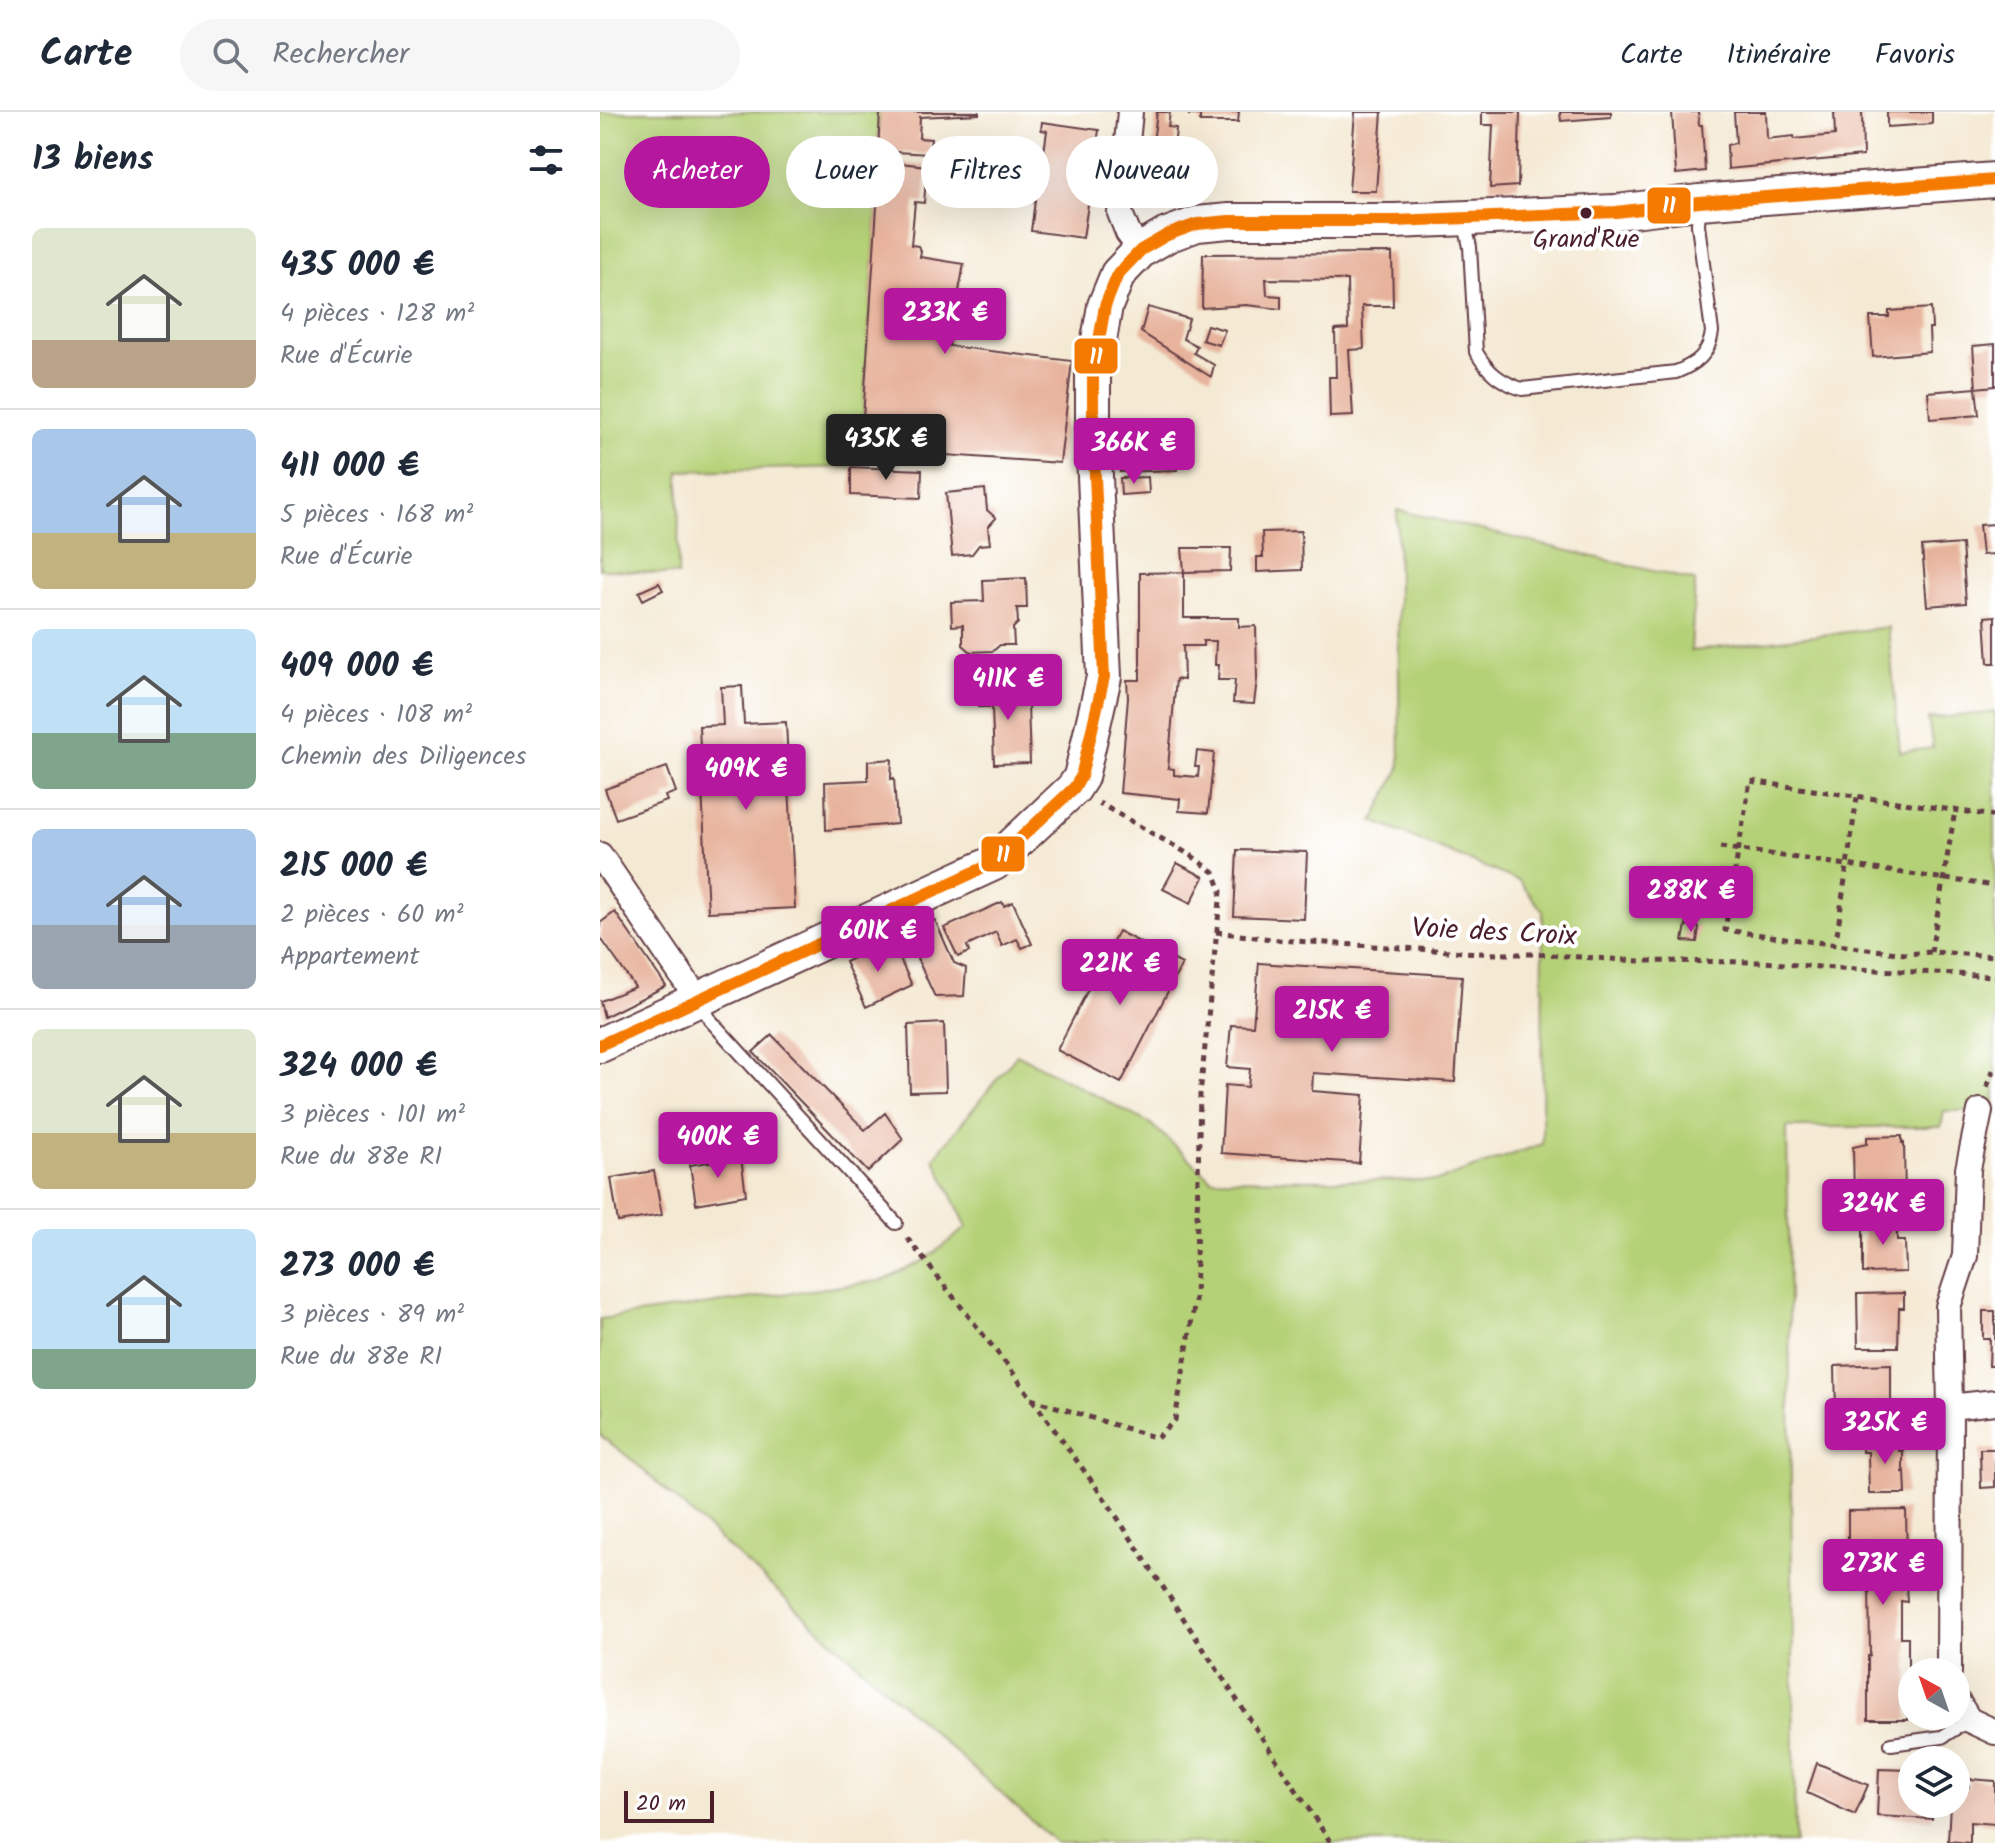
<!DOCTYPE html>
<html lang="fr">
<head>
<meta charset="utf-8">
<style>
	body { margin:0; font-family:Kalam,sans-serif; background:#f6f6f7; color:#1f2937; height:100vh; display:flex; flex-direction:column; font-size:30px; white-space:nowrap }
	* { box-sizing:border-box; margin:0 }
	p { font-size:26px; color:#747a83 }
	.icon { flex:none; width:44px; height:44px; fill:none; stroke:currentColor; stroke-width:2; stroke-linecap:round; stroke-linejoin:round }
	.map { position:relative; flex:1; overflow:hidden }
	.panel { display:flex; flex-direction:column; background:#fff; width:600px }
	.panel>* { flex:none }
	.banner { position:absolute; left:24px; top:24px; width:760px; height:72px; display:flex; gap:16px }
	.needle { width:52px; rotate:320deg }
	.buttons { position:absolute; left:1298px; top:1546px; display:grid; gap:16px }
	.buttons a { display:grid; place-items:center; width:72px; height:72px; border-radius:50%; background:#fff; box-shadow:0 8px 32px #0002; font-size:40px }
	.scale { position:absolute; left:24px; bottom:20px; width:90px; box-sizing:border-box; padding-left:8px; border:4px solid #4a1f2b; border-top:0; font-size:22px; line-height:28px; white-space:nowrap; color:#4a1f2b; -webkit-text-stroke:6px #fff; paint-order:stroke }
	.price { position:absolute; translate:-50% -68px; padding:0 18px; border-radius:8px; background:#b5179e; color:#fff; font-size:26px; line-height:52px; filter:drop-shadow(0 2px 4px #0008) }
	.price::after { content:''; position:absolute; left:50%; top:48px; width:24px; height:18px; margin-left:-12px; background:inherit; clip-path:polygon(0 0,100% 0,50% 100%) }
	.price.selected { background:#222; color:#fff }
	ul { padding:0; list-style:none }
	li { display:flex; align-items:center; gap:24px; height:200px; padding:0 32px }
	li+li { border-top:2px solid #e0e1e3 }
	li span { display:grid; place-items:center; flex:none; width:224px; height:160px; border-radius:12px; color:#555 }
	li>.icon { margin-inline-start:auto }
	span .icon { width:96px; height:96px; fill:#fffc; stroke-width:1 }
	li b { font-size:34px }
	h2 { display:flex; justify-content:space-between; align-items:center; height:96px; padding:0 32px; font-size:34px }
	.chip { padding:0 28px; border-radius:36px; background:#fff; box-shadow:0 8px 32px #0002; font-size:28px; line-height:72px }
	.chip.selected { background:#b5179e; color:#fff }
	header { display:flex; align-items:center; gap:48px; box-sizing:border-box; height:112px; padding:0 40px; background:#fff; border-bottom:2px solid #e0e1e3 }
	header strong { font-size:38px }
	nav { display:flex; gap:44px; margin-inline-start:auto; font-size:28px }
	.search { width:560px; height:72px; background:#f6f6f7; display:flex; align-items:center; gap:20px; box-sizing:border-box; padding:0 28px; border-radius:44px; color:#747a83; font-size:30px }
	main { display:flex; flex:1; min-height:0 }
	.map>svg:first-child { display:block }
</style>
</head>
<body>
<header>
<strong>Carte</strong>
<div class="search"><svg class="icon" aria-label="search" viewBox="0 0 24 24"><circle cx="10" cy="10" r="6"/><path d="M15 15l6 6"/></svg>Rechercher</div>
<nav><a>Carte</a><a>Itinéraire</a><a>Favoris</a></nav>
</header>
<main>
<section class="panel">
<h2>13 biens<svg class="icon" aria-label="filters" viewBox="0 0 24 24"><path d="M4 7h16M4 17h16"/><circle cx="9" cy="7" r="2"/><circle cx="15" cy="17" r="2"/></svg></h2>
<ul>
<li><span style="background:linear-gradient(#dfe7d0 70%,#b9a48a 0)"><svg class="icon" aria-label="home" viewBox="0 0 24 24"><path d="M3 11l9-7 9 7M6 9v11h12V9"/></svg></span><div><b>435 000 €</b><p>4 pièces · 128 m²</p><p>Rue d'Écurie</p></div></li>
<li><span style="background:linear-gradient(#a9c7e8 65%,#c2b280 0)"><svg class="icon" aria-label="home" viewBox="0 0 24 24"><path d="M3 11l9-7 9 7M6 9v11h12V9"/></svg></span><div><b>411 000 €</b><p>5 pièces · 168 m²</p><p>Rue d'Écurie</p></div></li>
<li><span style="background:linear-gradient(#bfe0f5 65%,#7fa58c 0)"><svg class="icon" aria-label="home" viewBox="0 0 24 24"><path d="M3 11l9-7 9 7M6 9v11h12V9"/></svg></span><div><b>409 000 €</b><p>4 pièces · 108 m²</p><p>Chemin des Diligences</p></div></li>
<li><span style="background:linear-gradient(#a9c7e8 60%,#9aa5b1 0)"><svg class="icon" aria-label="home" viewBox="0 0 24 24"><path d="M3 11l9-7 9 7M6 9v11h12V9"/></svg></span><div><b>215 000 €</b><p>2 pièces · 60 m²</p><p>Appartement</p></div></li>
<li><span style="background:linear-gradient(#dfe7d0 65%,#c2b280 0)"><svg class="icon" aria-label="home" viewBox="0 0 24 24"><path d="M3 11l9-7 9 7M6 9v11h12V9"/></svg></span><div><b>324 000 €</b><p>3 pièces · 101 m²</p><p>Rue du 88e RI</p></div></li>
<li><span style="background:linear-gradient(#bfe0f5 75%,#7fa58c 0)"><svg class="icon" aria-label="home" viewBox="0 0 24 24"><path d="M3 11l9-7 9 7M6 9v11h12V9"/></svg></span><div><b>273 000 €</b><p>3 pièces · 89 m²</p><p>Rue du 88e RI</p></div></li>
</ul>
</section>
<div class="map">
<svg width="1395" height="1731" viewBox="0 0 1395 1731">
	<rect width="100%" height="100%" fill="#fff"/>
	<filter id="ink" filterUnits="userSpaceOnUse"><feTurbulence type="fractalNoise" baseFrequency=".0125" numOctaves="2"/><feDisplacementMap in="SourceGraphic" scale="16" xChannelSelector="R" yChannelSelector="G"/><feConvolveMatrix kernelMatrix="1 2 1 2 8 2 1 2 1" color-interpolation-filters="sRGB"/></filter>
	<filter id="wash" filterUnits="userSpaceOnUse"><feTurbulence type="fractalNoise" baseFrequency=".006" numOctaves="4" result="noise"/><feDisplacementMap in="SourceGraphic" scale="32" xChannelSelector="R" yChannelSelector="G"/><feGaussianBlur stdDeviation="1.8" result="paint"/><feColorMatrix in="noise" values="0 0 0 0 0 0 0 0 0 0 0 0 0 0 0 0 0 1.4 0 .05"/><feComposite in="paint" operator="in"/></filter>
	<g filter="url(#wash)">
		<rect width="100%" height="100%" fill="#f4e9d3"/>
		<path fill="#b5d177" stroke="#807851" stroke-width="2" d="M0,0h280l-2,39 2,10 -19,288 -10,18 -172,4 -1,104 -78,-6z
			M797,398l298,71 -4,70 197,-24 12,125 33,-4 -5,-29 67,-7v399h-51l-3,16h-154l8,716h-739l-424,-383 -32,-25v-116l285,-39 40,-20 42,-33 -33,-69 83,-104 134,70 60,55 226,2 105,-37 1,-233 -24,-30 -146,-60 27,-53z"/>
		<g id="blocks">
			<path fill="#e7b39c" d="M280,0h99v2l-59,3 -1,21 12,1 -2,15 -51,-3z
				M557,0h13l-2,15 8,1 -6,61 -20,-24z
				M589,0h50l-1,10h-38v-7h-11z
				M755,0h27l-6,79h-27z
				M882,0h38l-2,74 -28,2 3,-63h-11z
				M960,0h51v5l-50,4z
				M1072,0h26l1,13h3l3,46 -29,3z
				M1134,0h32l1,27 27,-3v3l41,-4 -1,-23h28l1,44 -135,13 -1,-24 9,-2z
				M1287,0h45v12l-45,3z
				M442,10l57,8 -16,108 -52,-7 6,-45 -4,-1 5,-33h6l3,-21 -6,-1z
				M280,49l47,5 -3,37 -9,-1 -4,43 7,1 3,5 -1,6 44,7 -15,82 123,15 -12,102 -199,-14z
				M792,141l1,53h-31l2,43 -15,1 4,66 -23,1 -1,-40h7l-1,-47 13,-1 -1,-49 -81,-1 1,16 14,1v13l-35,-4 -44,3 1,-54z
				M548,195l41,12 -6,20 14,7 -3,7 20,12 -3,12 -70,-45z
				M1331,196l1,20h-3l1,24 -57,5 -3,-40h19v-6z
				M607,213l18,5 -6,15 -17,-5z
				M1395,232v42l-19,2 -3,-42z
				M1376,276l3,27 -49,4 -2,-27z
				M555,315l2,24 19,-1 1,20 -57,2 -3,-42z
				M251,355l71,3 -1,28 -70,-3z
				M548,365l1,16 -28,2 -1,-17z
				M385,377l2,21 9,8 -8,9 2,17 -11,1 -7,9 -20,2 -6,-63z
				M1395,412v30l-13,1 -3,-30z
				M701,419l1,39 -45,2v-15h6l-1,-25z
				M1362,432l4,59 -39,3 -5,-59z
				M582,436h49l-1,23 -46,1z
				M584,460v46h55v9l17,-1 1,53 -3,25 -21,-1 2,-23h-17l1,-15h-4l1,-24h-13v5h-20l1,34 -8,-1 -8,89 6,1v6l24,2 1,-10h-4l2,-16 17,2 -6,60 -29,-2 1,-12 -60,-6 8,-95 -1,-18h13v-107z
				M426,466l1,30h-10l1,15 -5,5 1,17h-14l-7,6 -22,1 -8,-7v-20l-11,1 -1,-24 33,-1 -1,-21z
				M59,471l4,7 -20,10 -4,-8z
				M1395,504v47h-7l-3,-46z
				M423,571l1,22h4l2,58 -36,1 -2,-57h-14l-1,-22z
				M142,574l2,38 42,-2 9,186 -87,4 -9,-186 24,-1 -2,-38z
				M292,647l-1,20 3,-1 3,46 -71,6 -1,-48 43,-2v-19z
				M67,655l9,25 -11,4 2,5 -51,18 -11,-30z
				M637,738l70,2 -3,67 -70,-3z
				M577,751l27,14 -13,26 -28,-14z
				M402,790l2,4 9,-4 19,42 -10,4 -5,-9 -15,7 -6,-14 -29,14 2,6 -11,5 -14,-29z
				M15,800l51,74 -62,31 -4,-16 35,-14 -35,-50v-14z
				M335,808l19,43 12,5 -2,28 -29,1 -30,-65z
				M1086,813l13,2 -2,15 -14,-1z
				M518,819l64,33 -61,119 -64,-33z
				M291,828l21,45 -46,22 -21,-45z
				M659,851l203,13 -7,106 -142,-9 -1,18 52,4 -5,68 -138,-10 4,-68 23,2 2,-18 -23,-2 4,-42 22,1z
				M344,911l2,68 -36,1 -2,-67z
				M172,923l93,95 20,-17 18,26 -35,33 -115,-120z
				M1302,1024v7h2l1,60 -36,1 -11,-2 -4,-4 -1,-51 14,-3v-7z
				M141,1045l5,38 -50,9 -6,-39z
				M54,1059l8,44 -44,7 -7,-44z
				M1263,1107l34,1v21h8l1,31 -43,1z
				M1304,1181v15h-5l-1,39h-40l-1,-53z
				M1383,1199h12v55h-6l1,-27h-7z
				M1291,1252v52l-49,2 -6,-6 -1,-46z
				M1263,1325h36v14l4,-1v22l2,-1 1,23h-37l-1,-42h-6z
				M1380,1337h15v38l-14,1z
				M1306,1398l1,52 -7,-1v22h6l1,19 -6,-1v36h7v83h-40v-64h2l-1,-74 -10,1 1,-21 -12,-1v-50z
				M1217,1651l51,22 -13,30 -48,-22z
				M1279,1657l31,1v6h2v28h22l-2,15 -55,-3z
				M1369,1667l26,2v43l-25,-2v21l-22,-2 2,-37h6v-18l13,1z"/>
		</g>
	</g>
	<g filter="url(#ink)">
		<use href="#blocks" fill-opacity="0" stroke="#643d44" stroke-width="2"/>
		<g fill="none" stroke-linecap="round" stroke-linejoin="round">
			<defs>
				<path id="lane" d="M864,108l6,27 6,105c12,20 24,30 46,37l154,-17c20,-8 33,-17 36,-40l-14,-107 1,-19
					M99,889l12,20 185,202
					M1291,1632l51,-7 27,-17"/>
				<path id="street" d="M530,0l-10,101 8,20 13,17
					M0,743l99,146
					M1350,1295l45,-5
					M1349,1560l1,-265 -2,-100 17,-51 3,-87 12,-58
					M1356,1587l13,21 26,12"/>
				<path id="secondary" d="M0,933l394,-182 80,-75 7,-11 23,-100 -11,-245v-58l12,-68 13,-32 23,-24 26,-15 30,-11 32,-3h166l221,-9 83,-10 296,-22"/>
			</defs>
			<use href="#lane" stroke="#643d44" stroke-width="16"/>
			<use href="#street" stroke="#643d44" stroke-width="28"/>
			<use href="#secondary" stroke="#643d44" stroke-width="38"/>
			<path stroke="#643d44" stroke-width="5" stroke-dasharray="6 6" stroke-linecap="butt" d="M1395,704l-245,-35 -25,149 180,24 26,-2 64,4
				M1120,735l275,39
				M616,820l63,8 217,14h40l103,7 124,1 56,5 176,9
				M1237,822l20,-137
				M1331,840l24,-141
				M1387,975l8,-22
				M307,1126l104,132 98,135 222,338
				M431,1287l126,39 18,-18 20,-119 5,-206 21,-204 -7,-19 -22,-16 -93,-53"/>
			<use href="#lane" stroke="#fff" stroke-width="12"/>
			<use href="#street" stroke="#fff" stroke-width="24"/>
			<use href="#secondary" stroke="#fff" stroke-width="34"/>
			<defs>
				<path id="bus-1" d="M0,933l394,-182 80,-75 7,-11 23,-100 -11,-245v-58l12,-68 13,-32 23,-24 26,-15 30,-11 32,-3h166l221,-9 83,-10 296,-22"/>
			</defs>
			<use href="#bus-1" stroke="#fff" stroke-width="18"/>
			<use href="#bus-1" stroke="#f57a02" stroke-width="12"/>
		</g>
	</g>
	<circle fill="#4a1f2b" stroke="#fff" stroke-width="3" cx="986" cy="101" r="7"/>
	<g text-anchor="middle" dominant-baseline="central" stroke-width="8" stroke-linejoin="round" paint-order="stroke">
		<g font-size="26" fill="#4a1f2b" stroke="#fff">
			<text x="986" y="128">Grand'Rue</text>
		</g>
		<g font-size="28" fill="#4a1f2b" stroke="#fff">
			<text transform="translate(894 821) rotate(3)">Voie des Croix</text>
		</g>
	</g>
	<g stroke="#fff" stroke-width="3">
		<rect x="1046" y="74" width="46" height="39" rx="8" fill="#f57a02"/>
		<rect x="473" y="225" width="46" height="38" rx="8" fill="#f57a02"/>
		<rect x="380" y="723" width="46" height="38" rx="8" fill="#f57a02"/>
	</g>
	<g font-size="22" text-anchor="middle" font-weight="bold" fill="#fff">
		<text x="1069" y="101">11</text>
		<text x="496" y="252">11</text>
		<text x="403" y="750">11</text>
	</g>
</svg>
<div class="buttons">
<a><svg class="needle" viewBox="-14 -14 28 28"><path d="M0-13l5 13h-10z" fill="#e53935"/><path d="M0 13l5-13h-10z" fill="#747a83"/></svg></a>
<a><svg class="icon" aria-label="layers" viewBox="0 0 24 24"><path d="M12 4l9 5-9 5-9-5zM3 14l9 5 9-5"/></svg></a>
</div>
<div class="scale">20 m</div>
<b class="price" style="left:345px;top:244px">233K €</b>
<b class="price selected" style="left:286px;top:370px">435K €</b>
<b class="price" style="left:534px;top:374px">366K €</b>
<b class="price" style="left:408px;top:610px">411K €</b>
<b class="price" style="left:146px;top:700px">409K €</b>
<b class="price" style="left:1091px;top:822px">288K €</b>
<b class="price" style="left:278px;top:862px">601K €</b>
<b class="price" style="left:520px;top:895px">221K €</b>
<b class="price" style="left:732px;top:942px">215K €</b>
<b class="price" style="left:118px;top:1068px">400K €</b>
<b class="price" style="left:1283px;top:1135px">324K €</b>
<b class="price" style="left:1285px;top:1354px">325K €</b>
<b class="price" style="left:1283px;top:1495px">273K €</b>
<div class="banner">
<a class="chip selected">Acheter</a>
<a class="chip">Louer</a>
<a class="chip">Filtres</a>
<a class="chip">Nouveau</a>
</div>
</div>
</main>
</body>
</html>
